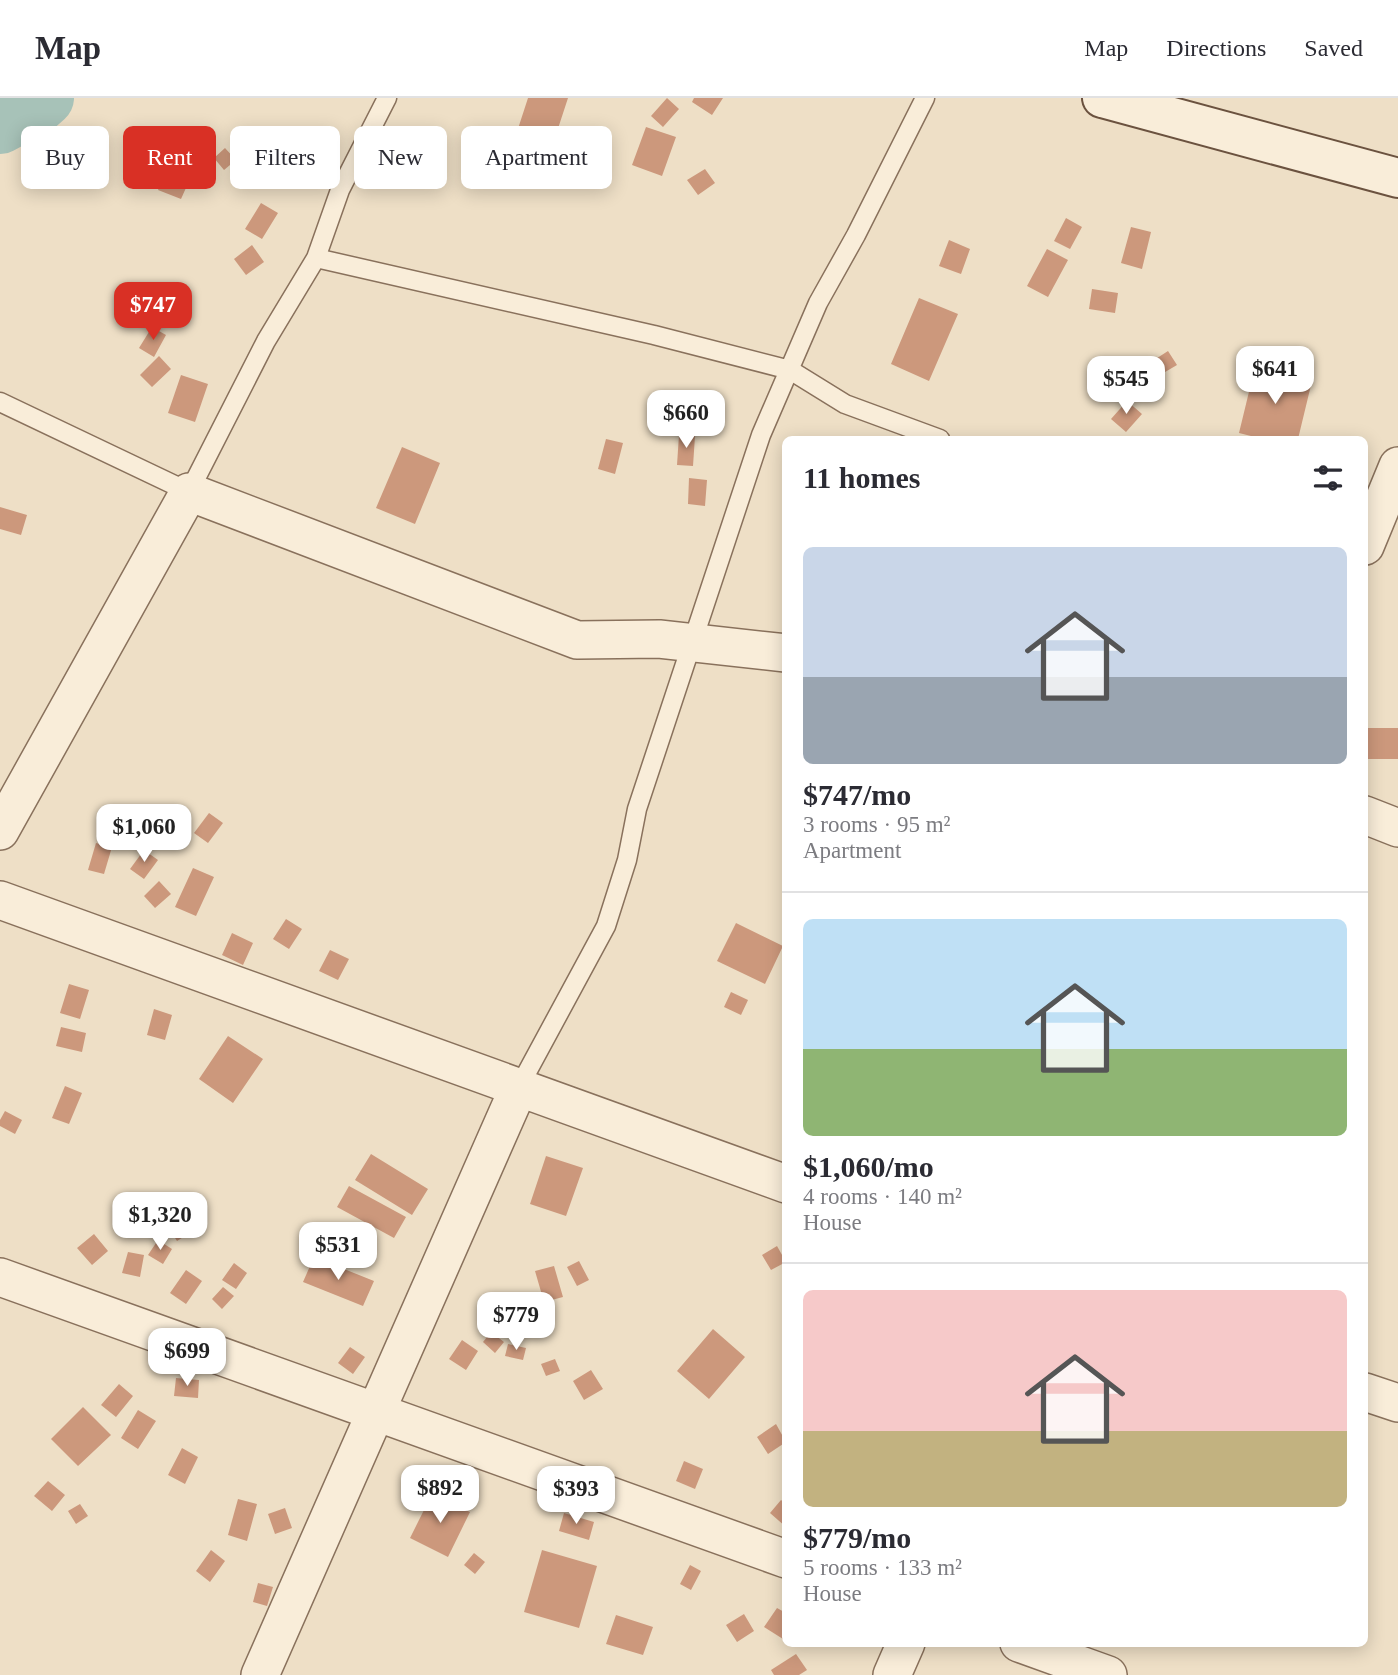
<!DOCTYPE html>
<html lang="en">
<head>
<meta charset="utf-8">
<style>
	body { margin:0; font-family:"Times New Roman",serif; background:#f7f7f7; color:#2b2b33; height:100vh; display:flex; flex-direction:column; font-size:26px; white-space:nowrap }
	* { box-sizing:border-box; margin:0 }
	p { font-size:23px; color:#7c7c81 }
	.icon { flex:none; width:38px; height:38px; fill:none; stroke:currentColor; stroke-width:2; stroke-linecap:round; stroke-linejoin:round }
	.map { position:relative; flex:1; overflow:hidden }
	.drawer { position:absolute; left:782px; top:338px; width:586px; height:1211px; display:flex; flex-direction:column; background:#fff; border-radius:10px; box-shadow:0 4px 18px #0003 }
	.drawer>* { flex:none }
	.top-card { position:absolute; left:21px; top:28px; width:656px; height:63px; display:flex; gap:14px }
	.price { position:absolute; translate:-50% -60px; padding:0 16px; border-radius:14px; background:#fff; color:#222; font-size:23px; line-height:46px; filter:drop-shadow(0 2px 4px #0008) }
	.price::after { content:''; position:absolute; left:50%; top:42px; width:21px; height:16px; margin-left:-10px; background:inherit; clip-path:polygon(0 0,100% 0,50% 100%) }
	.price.active { background:#d93025; color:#fff }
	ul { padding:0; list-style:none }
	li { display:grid; align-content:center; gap:14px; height:371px; padding:0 21px }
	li+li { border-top:2px solid #e1e1e2 }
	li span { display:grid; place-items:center; height:217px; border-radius:10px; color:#555 }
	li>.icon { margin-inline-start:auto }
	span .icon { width:126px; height:126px; fill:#fffc; stroke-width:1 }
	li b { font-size:30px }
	h2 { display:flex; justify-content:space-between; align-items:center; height:84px; padding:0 21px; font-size:30px }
	.pill { padding:0 24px; border-radius:10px; background:#fff; box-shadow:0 4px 18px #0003; font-size:24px; line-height:63px }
	.pill.active { background:#d93025; color:#fff }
	header { display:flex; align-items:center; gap:42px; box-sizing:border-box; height:98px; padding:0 35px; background:#fff; border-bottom:2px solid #e1e1e2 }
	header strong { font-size:33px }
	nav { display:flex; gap:38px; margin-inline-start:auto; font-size:24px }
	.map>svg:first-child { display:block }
</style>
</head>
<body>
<header>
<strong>Map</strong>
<nav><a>Map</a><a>Directions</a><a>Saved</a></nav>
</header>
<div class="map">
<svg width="1398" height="1577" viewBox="0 0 1398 1577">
	<rect width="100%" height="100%" fill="#eedfc6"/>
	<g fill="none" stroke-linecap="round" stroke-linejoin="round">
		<path stroke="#a7c2b8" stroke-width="56" d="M0,28l37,-20 9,-8"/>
	</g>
	<path fill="#cc987c" d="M528,0h40l-19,58 -36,-12z
		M667,0l12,11 -16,18 -12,-11z
		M694,0h29l-11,17 -20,-13z
		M646,29l30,10 -14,39 -30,-11z
		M225,50l11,12 -12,10 -10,-12z
		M170,62l24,10 -13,29 -23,-9z
		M705,71l10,14 -17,12 -11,-15z
		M261,105l17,10 -16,26 -17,-10z
		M1066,120l16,9 -12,22 -16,-8z
		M1131,129l20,5 -9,37 -21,-6z
		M949,142l21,9 -9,25 -22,-8z
		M252,147l12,17 -18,13 -12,-16z
		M1047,151l21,11 -20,37 -21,-11z
		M1092,191l26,4 -3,20 -26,-4z
		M153,192l9,18 -11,6 -10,-18z
		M919,200l39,16 -29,67 -38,-17z
		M152,229l14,8 -12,22 -15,-9z
		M1168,253l9,14 -17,10 -9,-13z
		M159,258l12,13 -19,18 -12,-12z
		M1255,269l57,14 -14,58h-35l-24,-6z
		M181,277l27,9 -13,38 -27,-9z
		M1127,303l15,13 -16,18 -15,-13z
		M679,337l16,1 -2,30 -16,-1z
		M606,341l17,4 -8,31 -17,-5z
		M402,349l38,16 -25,61 -39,-16z
		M689,380l18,2 -2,26 -17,-2z
		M0,409l27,8 -6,20 -21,-6z
		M1365,630h33v31h-33z
		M179,712l3,20 -27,3 -2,-20z
		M209,715l14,10 -15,20 -14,-10z
		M96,745l16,4 -8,27 -16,-4z
		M144,752l14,10 -14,19 -14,-10z
		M193,770l21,9 -18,39 -21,-9z
		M159,783l12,13 -16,14 -11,-12z
		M286,821l16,10 -13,20 -16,-10z
		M736,825l47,23 -18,38 -48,-23z
		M232,835l21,10 -10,22 -21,-10z
		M330,852l19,9 -11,21 -19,-9z
		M69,886l20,6 -9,29 -20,-6z
		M731,894l17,8 -7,15 -17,-8z
		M154,911l18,6 -7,25 -18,-5z
		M61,929l25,6 -4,19 -26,-6z
		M228,938l35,23 -30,44 -34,-24z
		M65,988l17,7 -13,31 -17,-6z
		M5,1013l17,9 -7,14 -15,-8v-6z
		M371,1056l57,35 -16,26 -57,-35z
		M546,1058l37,12 -17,48 -36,-12z
		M349,1088l57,31 -12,21 -57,-31z
		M186,1122l7,11 -16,10 -7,-11z
		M94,1136l14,17 -16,14 -15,-17z
		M158,1142l14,9 -9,15 -15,-9z
		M777,1148l9,16 -15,8 -9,-15z
		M128,1154l16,3 -4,22 -18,-4z
		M314,1159l60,24 -11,25 -60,-24z
		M579,1163l10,19 -12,6 -10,-19z
		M234,1165l13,10 -11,16 -14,-9z
		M554,1168l9,31 -19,5 -9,-31z
		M186,1172l16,11 -16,23 -16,-11z
		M223,1189l11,9 -12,13 -10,-10z
		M713,1231l32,28 -36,42 -32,-28z
		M491,1234l13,10 -9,11 -12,-11z
		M462,1242l16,11 -12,19 -17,-11z
		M508,1246l18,4 -3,12 -18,-4z
		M350,1249l15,10 -12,17 -15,-11z
		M555,1261l5,12 -14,5 -5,-12z
		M591,1272l12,19 -19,11 -11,-19z
		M176,1280l23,2 -1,18 -24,-2z
		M119,1286l14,12 -17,21 -15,-12z
		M83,1309l28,28 -33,31 -27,-27z
		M138,1312l18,11 -18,28 -17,-11z
		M776,1326l10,18 -18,12 -11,-17z
		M182,1350l16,9 -13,27 -17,-9z
		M684,1363l19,8 -8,20 -19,-8z
		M48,1383l17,14 -13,16 -18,-15z
		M432,1396l38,18 -22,45 -38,-19z
		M238,1401l19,5 -10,37 -19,-6z
		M781,1402l5,4v23l-16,-14z
		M80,1406l8,12 -12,8 -8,-13z
		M285,1410l7,20 -17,6 -7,-20z
		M564,1415l30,9 -5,18 -30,-9z
		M211,1452l14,11 -15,21 -14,-11z
		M542,1452l55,16 -18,62 -55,-16z
		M474,1455l11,9 -10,12 -11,-9z
		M690,1467l11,6 -10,19 -11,-6z
		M258,1485l15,4 -6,19 -14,-4z
		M777,1510l9,5v22l-3,4 -19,-12z
		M744,1516l10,17 -17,11 -11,-17z
		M616,1517l37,12 -10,28 -37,-11z
		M796,1556l11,16 -8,5h-25l-3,-5z"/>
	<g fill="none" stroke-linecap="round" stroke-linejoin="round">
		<defs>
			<path id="lane" d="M316,160l338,77 136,35 55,34 95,35
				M0,304l189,90 77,-151 50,-83 24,-68 47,-92
				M519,989l87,-161 21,-66 10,-51 124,-374 57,-132 38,-68 69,-137"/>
			<path id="street" d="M1365,448l33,-80
				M1365,717l33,13
				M0,733l189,-339 388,148 82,-1 127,14
				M0,802l786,284
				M0,1179l786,282
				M1365,1294l33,11
				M1019,1545l89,32
				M260,1577l259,-588
				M892,1577l14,-32"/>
			<path id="secondary" d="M1102,0l296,80"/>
		</defs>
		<use href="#lane" stroke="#89715c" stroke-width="21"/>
		<use href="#street" stroke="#89715c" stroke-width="40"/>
		<use href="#secondary" stroke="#6b523f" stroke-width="42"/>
		<use href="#lane" stroke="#f9edd9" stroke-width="18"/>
		<use href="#street" stroke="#f9edd9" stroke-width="37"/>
		<use href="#secondary" stroke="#f9edd9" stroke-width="38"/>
	</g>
</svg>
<b class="price active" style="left:153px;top:244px">$747</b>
<b class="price" style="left:1275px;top:308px">$641</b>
<b class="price" style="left:1126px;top:318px">$545</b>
<b class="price" style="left:686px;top:352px">$660</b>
<b class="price" style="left:144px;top:766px">$1,060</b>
<b class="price" style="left:160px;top:1154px">$1,320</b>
<b class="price" style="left:338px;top:1184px">$531</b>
<b class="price" style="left:516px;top:1254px">$779</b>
<b class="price" style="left:187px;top:1290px">$699</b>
<b class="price" style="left:440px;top:1427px">$892</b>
<b class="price" style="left:576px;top:1428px">$393</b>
<div class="top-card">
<a class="pill">Buy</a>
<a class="pill active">Rent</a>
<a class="pill">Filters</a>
<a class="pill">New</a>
<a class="pill">Apartment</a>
</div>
<section class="drawer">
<h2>11 homes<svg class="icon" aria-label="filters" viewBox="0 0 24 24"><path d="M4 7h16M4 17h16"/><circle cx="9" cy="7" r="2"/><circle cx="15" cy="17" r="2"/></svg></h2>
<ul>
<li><span style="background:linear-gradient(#c9d6e8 60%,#9aa5b1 0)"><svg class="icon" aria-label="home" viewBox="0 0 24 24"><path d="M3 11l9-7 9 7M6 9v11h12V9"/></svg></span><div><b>$747/mo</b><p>3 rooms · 95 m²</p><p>Apartment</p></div></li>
<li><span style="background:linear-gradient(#bfe0f5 60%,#8fb573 0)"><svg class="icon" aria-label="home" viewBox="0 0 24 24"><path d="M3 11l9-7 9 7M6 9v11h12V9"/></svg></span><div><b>$1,060/mo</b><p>4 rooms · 140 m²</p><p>House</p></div></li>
<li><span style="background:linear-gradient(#f6c9c9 65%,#c2b280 0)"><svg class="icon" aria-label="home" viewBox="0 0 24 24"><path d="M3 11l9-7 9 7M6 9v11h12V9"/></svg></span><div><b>$779/mo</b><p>5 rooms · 133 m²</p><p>House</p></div></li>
</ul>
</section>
</div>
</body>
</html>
